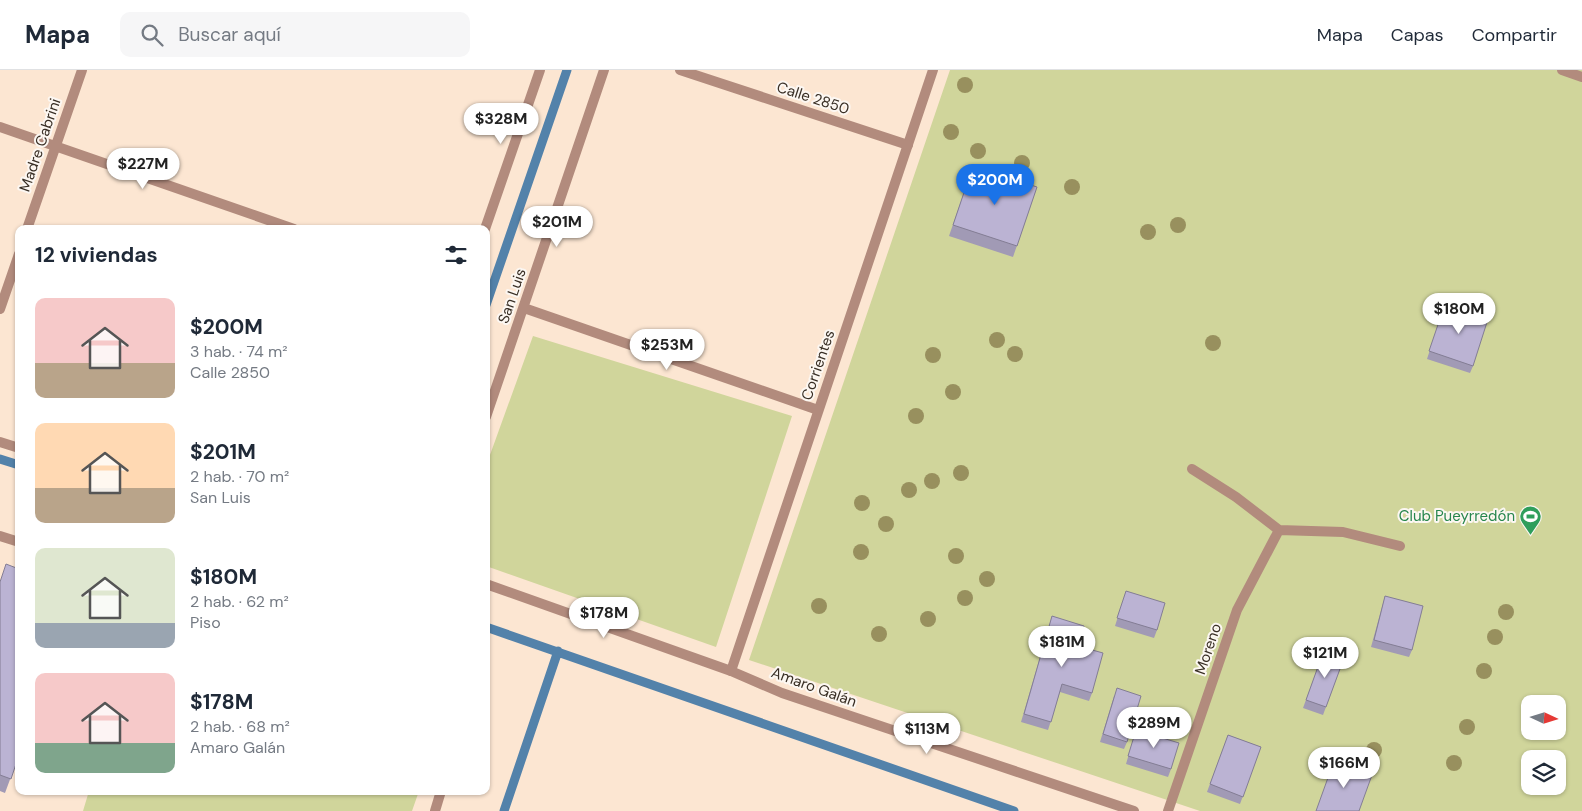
<!DOCTYPE html>
<html lang="es">
<head>
<meta charset="utf-8">
<style>
	body { margin:0; font-family:"DM Sans",sans-serif; background:#f6f6f7; color:#1f2937; height:100vh; display:flex; flex-direction:column; font-size:19px; white-space:nowrap }
	* { box-sizing:border-box; margin:0 }
	p { font-size:16px; color:#747a83 }
	.icon { flex:none; width:28px; height:28px; fill:none; stroke:currentColor; stroke-width:2; stroke-linecap:round; stroke-linejoin:round }
	.map { position:relative; flex:1; overflow:hidden }
	.details { position:absolute; left:15px; top:155px; width:475px; height:570px; display:flex; flex-direction:column; background:#fff; border-radius:10px; box-shadow:0 1px 4px #0004 }
	.details>* { flex:none }
	.needle { width:32px; rotate:94deg }
	.fabs { position:absolute; left:1521px; top:625px; display:grid; gap:10px }
	.fabs a { display:grid; place-items:center; width:45px; height:45px; border-radius:10px; background:#fff; box-shadow:0 1px 4px #0004; font-size:25px }
	.price { position:absolute; translate:-50% -42px; padding:0 11px; border-radius:18px; background:#fff; color:#222; font-size:16px; line-height:32px; filter:drop-shadow(0 1px 2px #0008) }
	.price::after { content:''; position:absolute; left:50%; top:30px; width:15px; height:11px; margin-left:-8px; background:inherit; clip-path:polygon(0 0,100% 0,50% 100%) }
	.price.selected { background:#1a73e8; color:#fff }
	ul { padding:0; list-style:none }
	li { display:flex; align-items:center; gap:15px; height:125px; padding:0 20px }
	li span { display:grid; place-items:center; flex:none; width:140px; height:100px; border-radius:10px; color:#555 }
	li>.icon { margin-inline-start:auto }
	span .icon { width:60px; height:60px; fill:#fffc; stroke-width:1 }
	li b { font-size:21px }
	h2 { display:flex; justify-content:space-between; align-items:center; height:60px; padding:0 20px; font-size:21px }
	header { display:flex; align-items:center; gap:30px; box-sizing:border-box; height:70px; padding:0 25px; background:#fff; border-bottom:1px solid #e0e1e3 }
	header strong { font-size:24px }
	nav { display:flex; gap:28px; margin-inline-start:auto; font-size:18px }
	.search { width:350px; height:45px; background:#f6f6f7; display:flex; align-items:center; gap:12px; box-sizing:border-box; padding:0 18px; border-radius:10px; color:#747a83; font-size:19px }
	.map>svg:first-child { display:block }
</style>
</head>
<body>
<header>
<strong>Mapa</strong>
<div class="search"><svg class="icon" aria-label="search" viewBox="0 0 24 24"><circle cx="10" cy="10" r="6"/><path d="M15 15l6 6"/></svg>Buscar aquí</div>
<nav><a>Mapa</a><a>Capas</a><a>Compartir</a></nav>
</header>
<div class="map">
<svg width="1582" height="741" viewBox="0 0 1582 741">
	<rect width="100%" height="100%" fill="#fce6d2"/>
	<path fill="#d0d59b" fill-rule="evenodd" d="M950,0h632v741h-382l-451,-151zM1530,634h28v27h-28zM1530,689h28v27h-28z
		M533,266l259,80 -76,231 -230,-81v-100z
		M89,721h330l-7,20h-329z"/>
	<g fill="none" stroke-linecap="round" stroke-linejoin="round">
		<path stroke="#5382aa" stroke-width="9" d="M486,235l81,-235
			M0,389l19,6
			M486,557l528,184
			M504,741l54,-160"/>
		<path stroke="#b28b7d" stroke-width="10" d="M731,601l202,-601"/>
		<path stroke="#b28b7d" stroke-width="10" d="M680,0l228,75
			M1562,0l20,7
			M0,57l294,102
			M27,159l55,-159
			M485,159l55,-159
			M524,238l294,102
			M0,239l19,-55
			M486,347l118,-347
			M0,372l19,6
			M1192,399l44,28 43,33 64,2 57,14
			M0,466l19,6
			M486,514l245,87 51,22 352,118
			M435,741l6,-20
			M1168,741l69,-201 42,-80"/>
	</g>
	<g fill="#98905e">
		<circle cx="965" cy="15" r="8"/>
		<circle cx="951" cy="62" r="8"/>
		<circle cx="978" cy="81" r="8"/>
		<circle cx="1022" cy="93" r="8"/>
		<circle cx="1072" cy="117" r="8"/>
		<circle cx="1178" cy="155" r="8"/>
		<circle cx="1148" cy="162" r="8"/>
		<circle cx="997" cy="270" r="8"/>
		<circle cx="1213" cy="273" r="8"/>
		<circle cx="1015" cy="284" r="8"/>
		<circle cx="933" cy="285" r="8"/>
		<circle cx="953" cy="322" r="8"/>
		<circle cx="916" cy="346" r="8"/>
		<circle cx="961" cy="403" r="8"/>
		<circle cx="932" cy="411" r="8"/>
		<circle cx="909" cy="420" r="8"/>
		<circle cx="862" cy="433" r="8"/>
		<circle cx="886" cy="454" r="8"/>
		<circle cx="861" cy="482" r="8"/>
		<circle cx="956" cy="486" r="8"/>
		<circle cx="987" cy="509" r="8"/>
		<circle cx="965" cy="528" r="8"/>
		<circle cx="819" cy="536" r="8"/>
		<circle cx="1506" cy="542" r="8"/>
		<circle cx="928" cy="549" r="8"/>
		<circle cx="879" cy="564" r="8"/>
		<circle cx="1495" cy="567" r="8"/>
		<circle cx="1484" cy="601" r="8"/>
		<circle cx="1467" cy="657" r="8"/>
		<circle cx="1374" cy="680" r="8"/>
		<circle cx="1454" cy="693" r="8"/>
	</g>
	<path fill="#a19ab5" d="M973,96l64,21 -24,70 -64,-21z
		M1445,234l28,62 -3,7 -43,-14z
		M0,512l19,173 -14,38 -5,-2z
		M1126,521l31,39 -3,8 -39,-12z
		M1385,526l27,54 -3,7 -38,-10z
		M1052,546l26,30 14,47 -3,8 -29,-9 -12,38 -27,-8z
		M1324,580l20,8 -21,57 -20,-7z
		M1114,626l13,46 -3,7 -24,-7z
		M1136,660l35,39 -3,8 -42,-13z
		M1228,665l33,12 -21,57 -33,-12z"/>
	<path fill="#bbb3d3" stroke="#837d94" d="M973,96l64,21 -20,59 -64,-21z
		M1445,234l43,15 -15,47 -44,-15z
		M6,494l13,5v186l-8,24 -11,-4v-193z
		M1126,521l39,12 -8,27 -40,-12z
		M1385,526l38,10 -11,44 -38,-10z
		M1052,546l32,10 -6,20 25,7 -11,40 -30,-9 -11,38 -27,-8z
		M1324,580l20,8 -18,49 -20,-7z
		M1117,618l24,8 -14,46 -24,-8z
		M1136,660l43,13 -8,26 -43,-13z
		M1228,665l33,12 -18,50 -33,-13z
		M1334,691l38,14 -13,36h-43z"/>
	<defs>
		<symbol id="stadium-pin" viewBox="-11 -11 22 30"><path d="M0 17L-7.5 6A9.5 9.5 0 1 1 7.5 6Z" fill="#2e9e5b" stroke="#fcf7f2"/><path d="M0-5a6.5 5 0 1 0 0 10a6.5 5 0 1 0 0-10ZM-3.5-1.8h7v3.6h-7Z" fill="#fff"/></symbol>
	</defs>
	<g fill-rule="evenodd">
		<use href="#stadium-pin" x="1518" y="434" width="25" height="34"/>
	</g>
	<g text-anchor="middle" dominant-baseline="central" stroke-width="4" stroke-linejoin="round" paint-order="stroke">
		<g font-size="15" fill="#392f25" stroke="#fcf7f2">
			<text transform="translate(813 28) rotate(18)">Calle 2850</text>
			<text transform="translate(40 75) rotate(-71)">Madre Cabrini</text>
			<text transform="translate(512 226) rotate(-71)">San Luis</text>
			<text transform="translate(818 295) rotate(-71)">Corrientes</text>
			<text transform="translate(1208 579) rotate(-71)">Moreno</text>
			<text transform="translate(814 617) rotate(20)">Amaro Galán</text>
		</g>
		<g font-size="15" fill="#27864d" stroke="#fcf7f2" text-anchor="end">
			<text x="1515" y="446">Club Pueyrredón</text>
		</g>
	</g>
</svg>
<div class="fabs">
<a><svg class="needle" viewBox="-14 -14 28 28"><path d="M0-13l5 13h-10z" fill="#e53935"/><path d="M0 13l5-13h-10z" fill="#747a83"/></svg></a>
<a><svg class="icon" aria-label="layers" viewBox="0 0 24 24"><path d="M12 4l9 5-9 5-9-5zM3 14l9 5 9-5"/></svg></a>
</div>
<b class="price" style="left:501px;top:75px">$328M</b>
<b class="price" style="left:143px;top:120px">$227M</b>
<b class="price selected" style="left:995px;top:136px">$200M</b>
<b class="price" style="left:557px;top:178px">$201M</b>
<b class="price" style="left:1459px;top:265px">$180M</b>
<b class="price" style="left:667px;top:301px">$253M</b>
<b class="price" style="left:604px;top:569px">$178M</b>
<b class="price" style="left:1062px;top:598px">$181M</b>
<b class="price" style="left:1325px;top:609px">$121M</b>
<b class="price" style="left:1154px;top:679px">$289M</b>
<b class="price" style="left:927px;top:685px">$113M</b>
<b class="price" style="left:1344px;top:719px">$166M</b>
<section class="details">
<h2>12 viviendas<svg class="icon" aria-label="filters" viewBox="0 0 24 24"><path d="M4 7h16M4 17h16"/><circle cx="9" cy="7" r="2"/><circle cx="15" cy="17" r="2"/></svg></h2>
<ul>
<li><span style="background:linear-gradient(#f6c9c9 65%,#b9a48a 0)"><svg class="icon" aria-label="home" viewBox="0 0 24 24"><path d="M3 11l9-7 9 7M6 9v11h12V9"/></svg></span><div><b>$200M</b><p>3 hab. · 74 m²</p><p>Calle 2850</p></div></li>
<li><span style="background:linear-gradient(#ffd9b3 65%,#b9a48a 0)"><svg class="icon" aria-label="home" viewBox="0 0 24 24"><path d="M3 11l9-7 9 7M6 9v11h12V9"/></svg></span><div><b>$201M</b><p>2 hab. · 70 m²</p><p>San Luis</p></div></li>
<li><span style="background:linear-gradient(#dfe7d0 75%,#9aa5b1 0)"><svg class="icon" aria-label="home" viewBox="0 0 24 24"><path d="M3 11l9-7 9 7M6 9v11h12V9"/></svg></span><div><b>$180M</b><p>2 hab. · 62 m²</p><p>Piso</p></div></li>
<li><span style="background:linear-gradient(#f6c9c9 70%,#7fa58c 0)"><svg class="icon" aria-label="home" viewBox="0 0 24 24"><path d="M3 11l9-7 9 7M6 9v11h12V9"/></svg></span><div><b>$178M</b><p>2 hab. · 68 m²</p><p>Amaro Galán</p></div></li>
</ul>
</section>
</div>
</body>
</html>
